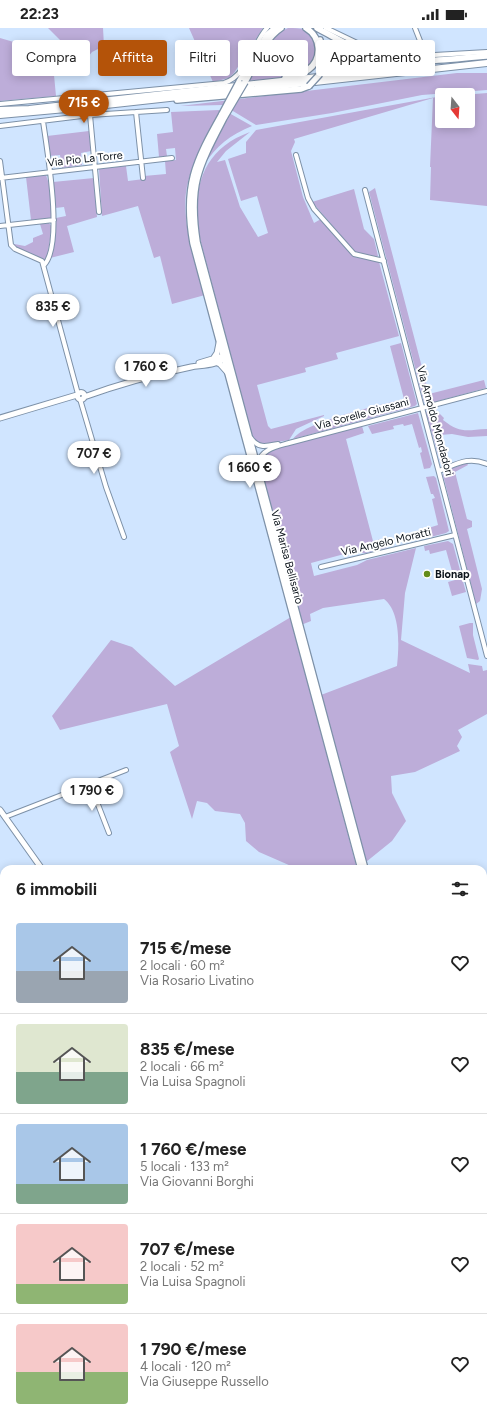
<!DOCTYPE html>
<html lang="it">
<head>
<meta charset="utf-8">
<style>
	body { margin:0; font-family:Figtree,sans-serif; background:#f2f2f2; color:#222; height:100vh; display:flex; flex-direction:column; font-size:15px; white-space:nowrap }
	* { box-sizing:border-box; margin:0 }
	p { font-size:13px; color:#767676 }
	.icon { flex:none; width:22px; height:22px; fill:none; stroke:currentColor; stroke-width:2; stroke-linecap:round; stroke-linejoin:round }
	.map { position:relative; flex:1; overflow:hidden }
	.panel { position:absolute; left:0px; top:837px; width:487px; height:556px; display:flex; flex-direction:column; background:#fff; border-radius:12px 12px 0 0; box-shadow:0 2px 10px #0003 }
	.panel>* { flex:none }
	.top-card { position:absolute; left:12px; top:12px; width:463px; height:36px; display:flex; gap:8px }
	.needle { width:26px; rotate:163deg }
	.tools { position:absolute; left:435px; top:60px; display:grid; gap:8px }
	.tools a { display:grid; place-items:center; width:40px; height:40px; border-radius:4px; background:#fff; box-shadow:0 2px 10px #0003; font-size:20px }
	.price { position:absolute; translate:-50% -34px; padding:0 9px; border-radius:14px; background:#fff; color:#222; font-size:13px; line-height:26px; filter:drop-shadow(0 1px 2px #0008) }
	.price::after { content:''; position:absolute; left:50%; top:24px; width:12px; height:9px; margin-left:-6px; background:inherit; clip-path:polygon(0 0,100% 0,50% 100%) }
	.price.active { background:#b45309; color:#fff }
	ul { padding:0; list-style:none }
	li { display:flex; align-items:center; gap:12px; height:100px; padding:0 16px }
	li+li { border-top:1px solid #e0e0e0 }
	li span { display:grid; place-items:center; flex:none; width:112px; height:80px; border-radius:4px; color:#555 }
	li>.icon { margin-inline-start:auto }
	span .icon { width:48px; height:48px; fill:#fffc; stroke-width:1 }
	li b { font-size:17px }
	h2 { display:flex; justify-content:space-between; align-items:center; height:48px; padding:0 16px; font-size:17px }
	.pill { padding:0 14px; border-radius:4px; background:#fff; box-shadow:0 2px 10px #0003; font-size:14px; line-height:36px }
	.pill.active { background:#b45309; color:#fff }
	.status { display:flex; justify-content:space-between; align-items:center; height:28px; padding:0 20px; background:#fff; direction:ltr }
	.status svg { height:11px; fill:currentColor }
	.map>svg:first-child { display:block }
</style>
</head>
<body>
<div class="status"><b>22:23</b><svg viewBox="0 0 49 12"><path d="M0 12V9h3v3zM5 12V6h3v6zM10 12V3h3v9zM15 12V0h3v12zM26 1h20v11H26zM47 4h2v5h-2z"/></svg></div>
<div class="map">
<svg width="487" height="1393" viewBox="0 0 487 1393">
	<rect width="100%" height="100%" fill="#d0e5ff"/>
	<path fill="#bdadd9" d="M48,0h55l1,18 -12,6 -16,20 -22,3 2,21 -56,5v-63l55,16 10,-9z
		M189,0h74l-29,45 -5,5 -16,4z
		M288,0c6,0 13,0 18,2 14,8 13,33 0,40 -18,9 -39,9 -58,11 11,-19 19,-44 40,-53z
		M457,45h30v17l-65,5 -90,18 -76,12 -33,-20 -43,1z
		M487,65v113l-57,-6 1,-33h-1l3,-69 -139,41 1,3 -4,9 12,46 11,26 7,-4 34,38 24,5 20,74 -63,17 2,6 -33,9 1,4 -49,13 11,41 3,3 53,-14v1l-28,13 -7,11 -28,5 -5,-3 -5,-10 -53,-201c-5,-45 5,-82 52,-99l-24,19 -9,11 8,-2 15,47 18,30 10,-4 -11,-37 -16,5 -13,-42 18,-6v-11l10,-12 186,-34v25h26v-26h-5z
		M219,82l1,3c-13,23 -27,47 -33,73 -7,36 9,75 18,109l-33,9 -12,-48 -6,2 -16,-52 -36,10 -3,-47 27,-3 2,15 16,-2v-3l22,-2 -1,-13 11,-1 -1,-12 -9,1 1,7 -8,1 -2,-23 16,-2 -2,-20z
		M229,85l23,13c-22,9 -36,20 -48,39l2,-9z
		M89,103l2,20 -10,2 1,12 -20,3 -2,-13 -11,1 -2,-20z
		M46,147l3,9 3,34 -21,2 -5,-43z
		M94,150l3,39 -30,9 7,26 -24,6 6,-40 10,-2 -2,-9 -9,1 -2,-26z
		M375,160l54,206 55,-14 2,8 -59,16 -3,-2 -55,-210z
		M354,161l10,40 10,10 4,17 -2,1 -20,-4 -44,-51z
		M49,195l3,4 -5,31 -2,2 -31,-14v-2l11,2 8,-4v-4l10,-4 -3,-10z
		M401,315l16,61 -2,2 -122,33c15,-19 86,-33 111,-40l-14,-53z
		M434,380l10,10 -1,2c18,14 23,10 44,9v7l-19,1 -16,-3 -12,1 2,16 6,14 -7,-1 -15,-51 2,-3z
		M418,385l14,51 -2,4 -6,1 -4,-16 2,-1 -1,-5 -2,1 -7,-24 -8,2 -1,-2 -10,2 1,3 -22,5 -4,-8z
		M362,398l2,7 -18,6 27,102 13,-3 2,6 -2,4 -21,5h-17l-37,10 3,13 43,-11 10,-5 49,-12 -11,45 -4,47 69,33 -2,-9 14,2 1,5 4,-1v44l-29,16 4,7 -5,9 3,5 -45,21 -24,4 1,17 14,28 -14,20 -26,21 -45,-167 76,-29c2,-19 4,-54 -13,-67l-61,9 -13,6 1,7 -10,4 -41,-162 6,-9 7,-5z
		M467,435l1,2 -13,7 12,47 5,2v6l-5,2 15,60 -2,12 -4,3 -33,-129 3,-5z
		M434,448l2,2 13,53 -3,2 -19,5 -4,-4 -1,-4 16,-5 -6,-26 3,-1 -2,-4h-2l-5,-17z
		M448,513l5,3 7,26 -1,4 -6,1 -7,-25 -16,4 -1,-4 -4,1 -1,-5z
		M462,550l4,14 -14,4 -4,-14z
		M291,589l66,252h-59l-39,-17 -13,-11 -1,-18 -5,-9 -25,-3 -8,-8 -10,-2 -5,18 -22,-67 9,-6 -12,-42 -107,26 -8,-14 59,-76 21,7 43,39z
		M470,595h3v12l6,24 -1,1 -11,-2 -8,-32z
		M483,1099l4,1v129l-4,1z
		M0,1131l4,1v201l-4,5z
		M487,1232v131l-4,6v-135z
		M0,1361l4,3v25h21l4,4h-29z
		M53,1389h155l6,4h-167z
		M331,1389h43l3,4h-46z
		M424,1389h51v4h-51z"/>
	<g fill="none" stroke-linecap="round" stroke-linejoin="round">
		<defs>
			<path id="minor" d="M326,0l50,24 23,5 88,-5
				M415,0l11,28
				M0,76l224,-21c23,-7 28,-38 43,-55
				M136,84l7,66
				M90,87l9,97
				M43,93c4,29 21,124 1,144
				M0,98l90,-11 77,-5
				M296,127l12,43 6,11 40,45 30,7
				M0,133l11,84 4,4 27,12 36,133
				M0,150l172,-20
				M365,162l122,466
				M0,198l54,-6
				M80,371l26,88 18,50
				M251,410c7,11 16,8 27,6
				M257,436c5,-15 18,-17 32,-21l198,-52
				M439,443c18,-7 29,-15 48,-7
				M321,539l134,-32
				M90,756l19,49
				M5,789l121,-47
				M0,1017h4
				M483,1232l4,-1"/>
			<path id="tertiary" d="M213,331l4,-6 2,-10
				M215,334l5,2 8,9
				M199,335l20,-6 5,1
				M77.5 368a3.5 3.5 0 1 1 7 0a3.5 3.5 0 1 1-7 0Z
				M84,369c33,-12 73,-23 107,-30 10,-2 28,-1 34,-11
				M0,390l77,-23
				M0,782l42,59
				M483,867l4,-5"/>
			<path id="secondary" d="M317,0c21,11 41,24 64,30 29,7 75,0 106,-2
				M320,46l3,-15 -3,-19
				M285,50c8,-1 17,-3 23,-8 15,-11 13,-33 -2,-42
				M239,54l28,-47 8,-7
				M245,54c10,-18 19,-43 36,-54
				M177,72l124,-11 8,-3
				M222,86c-27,48 -39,72 -29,129l168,626
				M225,88c-26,50 -37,68 -28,126l168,627
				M377,1389l2,4
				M41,1393l5,-4"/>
			<path id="primary" d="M0,82l29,-1 379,-42
				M0,87l88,-8 399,-44"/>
		</defs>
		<use href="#minor" stroke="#7d91a8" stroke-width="6"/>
		<use href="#tertiary" stroke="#7d91a8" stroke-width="7"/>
		<use href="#secondary" stroke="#7d91a8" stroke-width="8"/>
		<use href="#primary" stroke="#7d91a8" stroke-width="8"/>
		<use href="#minor" stroke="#fff" stroke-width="4"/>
		<use href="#tertiary" stroke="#fff" stroke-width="5"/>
		<use href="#secondary" stroke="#fff" stroke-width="5.5"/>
		<use href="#primary" stroke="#fff" stroke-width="6"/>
		<defs>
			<path id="secondary-bridge" d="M309,58l11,-12
				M222,86l17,-32
				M225,88l20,-34"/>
		</defs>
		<use href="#secondary-bridge" stroke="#7d91a8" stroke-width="8" stroke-linecap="butt"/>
		<use href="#secondary-bridge" stroke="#fff" stroke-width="5.5"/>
	</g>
	<circle fill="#638c1a" stroke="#fff" stroke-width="1.5" cx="427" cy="546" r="4"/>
	<g text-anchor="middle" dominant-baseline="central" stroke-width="4" stroke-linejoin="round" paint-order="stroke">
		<g font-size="11" fill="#0b131b" stroke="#fff">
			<text transform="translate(85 131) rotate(-6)">Via Pio La Torre</text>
			<text transform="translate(362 386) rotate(-15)">Via Sorelle Giussani</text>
			<text transform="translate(435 393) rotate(75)">Via Arnoldo Mondadori</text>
			<text transform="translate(386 514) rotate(-13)">Via Angelo Moratti</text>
			<text transform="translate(287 529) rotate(75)">Via Marisa Bellisario</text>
		</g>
		<g font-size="11" font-weight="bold" fill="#0b131b" stroke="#fff" text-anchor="start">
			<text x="435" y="546">Bionap</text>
		</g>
	</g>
</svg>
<div class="tools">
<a><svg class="needle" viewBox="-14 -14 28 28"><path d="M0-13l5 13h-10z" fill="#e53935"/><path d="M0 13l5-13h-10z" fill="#767676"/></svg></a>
</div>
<b class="price active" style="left:84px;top:96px">715 €</b>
<b class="price" style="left:53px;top:300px">835 €</b>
<b class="price" style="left:146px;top:360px">1 760 €</b>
<b class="price" style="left:94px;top:447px">707 €</b>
<b class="price" style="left:250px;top:461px">1 660 €</b>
<b class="price" style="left:92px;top:784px">1 790 €</b>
<div class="top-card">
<a class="pill">Compra</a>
<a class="pill active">Affitta</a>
<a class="pill">Filtri</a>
<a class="pill">Nuovo</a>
<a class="pill">Appartamento</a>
</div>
<section class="panel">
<h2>6 immobili<svg class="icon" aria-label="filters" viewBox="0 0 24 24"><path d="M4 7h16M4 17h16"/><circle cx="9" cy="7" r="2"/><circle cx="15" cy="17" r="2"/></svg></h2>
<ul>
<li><span style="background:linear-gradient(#a9c7e8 60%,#9aa5b1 0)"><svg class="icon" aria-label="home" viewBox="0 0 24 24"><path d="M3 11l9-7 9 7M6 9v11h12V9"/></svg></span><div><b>715 €/mese</b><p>2 locali · 60 m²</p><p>Via Rosario Livatino</p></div><svg class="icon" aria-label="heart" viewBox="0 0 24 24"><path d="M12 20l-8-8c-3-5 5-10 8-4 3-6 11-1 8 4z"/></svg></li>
<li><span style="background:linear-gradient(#dfe7d0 60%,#7fa58c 0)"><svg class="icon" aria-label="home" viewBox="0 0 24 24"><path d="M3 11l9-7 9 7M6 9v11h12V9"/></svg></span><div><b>835 €/mese</b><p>2 locali · 66 m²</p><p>Via Luisa Spagnoli</p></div><svg class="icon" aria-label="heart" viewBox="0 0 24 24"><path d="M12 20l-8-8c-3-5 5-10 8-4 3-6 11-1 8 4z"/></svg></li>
<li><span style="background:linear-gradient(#a9c7e8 75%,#7fa58c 0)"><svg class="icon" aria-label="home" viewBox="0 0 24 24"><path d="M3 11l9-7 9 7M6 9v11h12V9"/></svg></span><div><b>1 760 €/mese</b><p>5 locali · 133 m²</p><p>Via Giovanni Borghi</p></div><svg class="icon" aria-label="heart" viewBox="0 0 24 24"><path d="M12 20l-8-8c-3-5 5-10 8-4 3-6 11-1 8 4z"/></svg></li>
<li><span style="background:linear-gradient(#f6c9c9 75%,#8fb573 0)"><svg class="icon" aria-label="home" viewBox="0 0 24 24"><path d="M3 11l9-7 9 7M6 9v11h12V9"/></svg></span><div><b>707 €/mese</b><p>2 locali · 52 m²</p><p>Via Luisa Spagnoli</p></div><svg class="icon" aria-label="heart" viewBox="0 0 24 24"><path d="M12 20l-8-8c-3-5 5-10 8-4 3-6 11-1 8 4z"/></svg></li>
<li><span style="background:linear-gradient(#f6c9c9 60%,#8fb573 0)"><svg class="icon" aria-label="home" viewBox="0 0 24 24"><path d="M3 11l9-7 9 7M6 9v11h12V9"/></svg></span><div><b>1 790 €/mese</b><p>4 locali · 120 m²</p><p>Via Giuseppe Russello</p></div><svg class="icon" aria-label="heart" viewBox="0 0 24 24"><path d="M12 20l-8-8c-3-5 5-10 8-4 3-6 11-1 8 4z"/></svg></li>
</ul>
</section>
</div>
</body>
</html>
